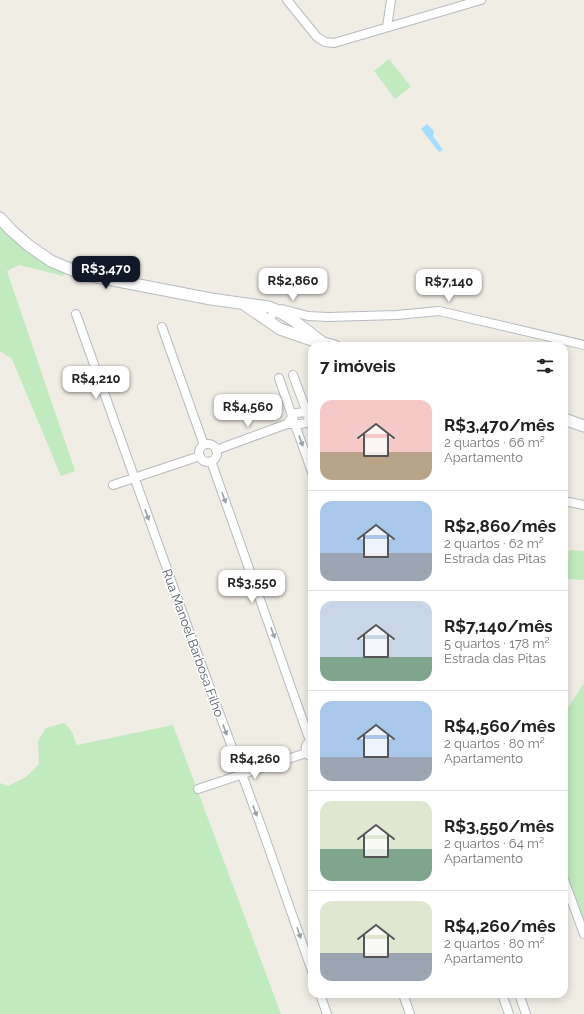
<!DOCTYPE html>
<html lang="pt">
<head>
<meta charset="utf-8">
<style>
	body { margin:0; font-family:Raleway,sans-serif; background:#f2f2f2; color:#222; height:100vh; display:flex; flex-direction:column; font-size:15px; white-space:nowrap }
	* { box-sizing:border-box; margin:0 }
	p { font-size:13px; color:#767676 }
	.icon { flex:none; width:22px; height:22px; fill:none; stroke:currentColor; stroke-width:2; stroke-linecap:round; stroke-linejoin:round }
	.map { position:relative; flex:1; overflow:hidden }
	.side { position:absolute; left:308px; top:342px; width:260px; height:656px; display:flex; flex-direction:column; background:#fff; border-radius:12px; box-shadow:0 2px 10px #0003 }
	.side>* { flex:none }
	.price { position:absolute; translate:-50% -34px; padding:0 9px; border-radius:8px; background:#fff; color:#222; font-size:13px; line-height:26px; filter:drop-shadow(0 1px 2px #0008) }
	.price::after { content:''; position:absolute; left:50%; top:24px; width:12px; height:9px; margin-left:-6px; background:inherit; clip-path:polygon(0 0,100% 0,50% 100%) }
	.price.selected { background:#111827; color:#fff }
	ul { padding:0; list-style:none }
	li { display:flex; align-items:center; gap:12px; height:100px; padding:0 12px }
	li+li { border-top:1px solid #e0e0e0 }
	li span { display:grid; place-items:center; flex:none; width:112px; height:80px; border-radius:12px; color:#555 }
	li>.icon { margin-inline-start:auto }
	span .icon { width:48px; height:48px; fill:#fffc; stroke-width:1 }
	li b { font-size:17px }
	h2 { display:flex; justify-content:space-between; align-items:center; height:48px; padding:0 12px; font-size:17px }
	.map>svg:first-child { display:block }
</style>
</head>
<body>
<div class="map">
<svg width="584" height="1014" viewBox="0 0 584 1014">
	<rect width="100%" height="100%" fill="#f0ede5"/>
	<path fill="#c1eabf" d="M389,59l22,28 -16,12 -21,-28z
		M0,224l66,47 -3,5 -44,-11 -12,6 68,200 -14,5 -49,-117 -12,-8z
		M569,550l15,1v29l-17,-1z
		M584,683v239l-20,-56v-152z
		M64,723c11,10 8,11 13,22l96,-20 108,289h-281v-231l8,3 18,-9 13,-13 -1,-23 8,-13z"/>
	<path fill="#a6dcff" d="M427,124l7,7 -1,5 10,14 -4,2 -18,-23z"/>
	<g fill="none" stroke-linecap="round" stroke-linejoin="round">
		<defs>
			<path id="street" d="M287,0l30,37 8,5 9,1 147,-43
				M387,27l4,-27
				M76,314l116,325 69,187 51,145
				M268,321l7,-10 7,-2 26,7 20,1 69,-2 42,-4 145,34
				M162,327l42,118
				M293,375l19,51
				M279,378l14,41 19,53
				M289,421l7,-8 11,-1
				M199 453a9 9 0 1 1 18 0a9 9 0 1 1-18 0Z
				M216,450l71,-26h13l6,-1 3,-4
				M211,461l99,280
				M113,485l87,-29
				M564,501l20,4
				M312,741l-5,3c-3,6 -1,11 5,13
				M198,789l108,-36
				M564,880l20,54
				M320,994l7,20
				M403,994l7,20
				M502,994l7,20
				M519,994l7,20"/>
			<path id="secondary" d="M0,218l10,11 18,16 23,16 31,13 129,25 58,8c20,8 37,23 54,36
				M245,305l35,24 32,11 23,6
				M564,419l20,7"/>
		</defs>
		<use href="#street" stroke="#b7bbc0" stroke-width="10"/>
		<use href="#secondary" stroke="#b8bcc2" stroke-width="13"/>
		<use href="#street" stroke="#fff" stroke-width="8"/>
		<use href="#secondary" stroke="#fff" stroke-width="11"/>
	</g>
	<defs><path id="oneway-solid" d="M-6-.8H1V-3.2L6.5 0L1 3.2V.8H-6Z"/></defs>
	<g fill="#9da0a4">
		<use href="#oneway-solid" transform="translate(301 441) rotate(70)"/>
		<use href="#oneway-solid" transform="translate(224 498) rotate(70)"/>
		<use href="#oneway-solid" transform="translate(147 515) rotate(70)"/>
		<use href="#oneway-solid" transform="translate(273 633) rotate(70)"/>
		<use href="#oneway-solid" transform="translate(225 730) rotate(70)"/>
		<use href="#oneway-solid" transform="translate(255 811) rotate(69)"/>
		<use href="#oneway-solid" transform="translate(299 933) rotate(71)"/>
	</g>
	<g text-anchor="middle" dominant-baseline="central" stroke-width="3" stroke-linejoin="round" paint-order="stroke">
		<g font-size="13" fill="#5c6167" stroke="#fff">
			<text transform="translate(193 643) rotate(70)">Rua Manoel Barbosa Filho</text>
		</g>
	</g>
</svg>
<b class="price selected" style="left:106px;top:290px">R$3,470</b>
<b class="price" style="left:293px;top:302px">R$2,860</b>
<b class="price" style="left:449px;top:303px">R$7,140</b>
<b class="price" style="left:96px;top:400px">R$4,210</b>
<b class="price" style="left:248px;top:428px">R$4,560</b>
<b class="price" style="left:252px;top:604px">R$3,550</b>
<b class="price" style="left:255px;top:780px">R$4,260</b>
<section class="side">
<h2>7 imóveis<svg class="icon" aria-label="filters" viewBox="0 0 24 24"><path d="M4 7h16M4 17h16"/><circle cx="9" cy="7" r="2"/><circle cx="15" cy="17" r="2"/></svg></h2>
<ul>
<li><span style="background:linear-gradient(#f6c9c9 65%,#b9a48a 0)"><svg class="icon" aria-label="home" viewBox="0 0 24 24"><path d="M3 11l9-7 9 7M6 9v11h12V9"/></svg></span><div><b>R$3,470/mês</b><p>2 quartos · 66 m²</p><p>Apartamento</p></div></li>
<li><span style="background:linear-gradient(#a9c7e8 65%,#9aa5b1 0)"><svg class="icon" aria-label="home" viewBox="0 0 24 24"><path d="M3 11l9-7 9 7M6 9v11h12V9"/></svg></span><div><b>R$2,860/mês</b><p>2 quartos · 62 m²</p><p>Estrada das Pitas</p></div></li>
<li><span style="background:linear-gradient(#c9d6e8 70%,#7fa58c 0)"><svg class="icon" aria-label="home" viewBox="0 0 24 24"><path d="M3 11l9-7 9 7M6 9v11h12V9"/></svg></span><div><b>R$7,140/mês</b><p>5 quartos · 178 m²</p><p>Estrada das Pitas</p></div></li>
<li><span style="background:linear-gradient(#a9c7e8 70%,#9aa5b1 0)"><svg class="icon" aria-label="home" viewBox="0 0 24 24"><path d="M3 11l9-7 9 7M6 9v11h12V9"/></svg></span><div><b>R$4,560/mês</b><p>2 quartos · 80 m²</p><p>Apartamento</p></div></li>
<li><span style="background:linear-gradient(#dfe7d0 60%,#7fa58c 0)"><svg class="icon" aria-label="home" viewBox="0 0 24 24"><path d="M3 11l9-7 9 7M6 9v11h12V9"/></svg></span><div><b>R$3,550/mês</b><p>2 quartos · 64 m²</p><p>Apartamento</p></div></li>
<li><span style="background:linear-gradient(#dfe7d0 65%,#9aa5b1 0)"><svg class="icon" aria-label="home" viewBox="0 0 24 24"><path d="M3 11l9-7 9 7M6 9v11h12V9"/></svg></span><div><b>R$4,260/mês</b><p>2 quartos · 80 m²</p><p>Apartamento</p></div></li>
</ul>
</section>
</div>
</body>
</html>
